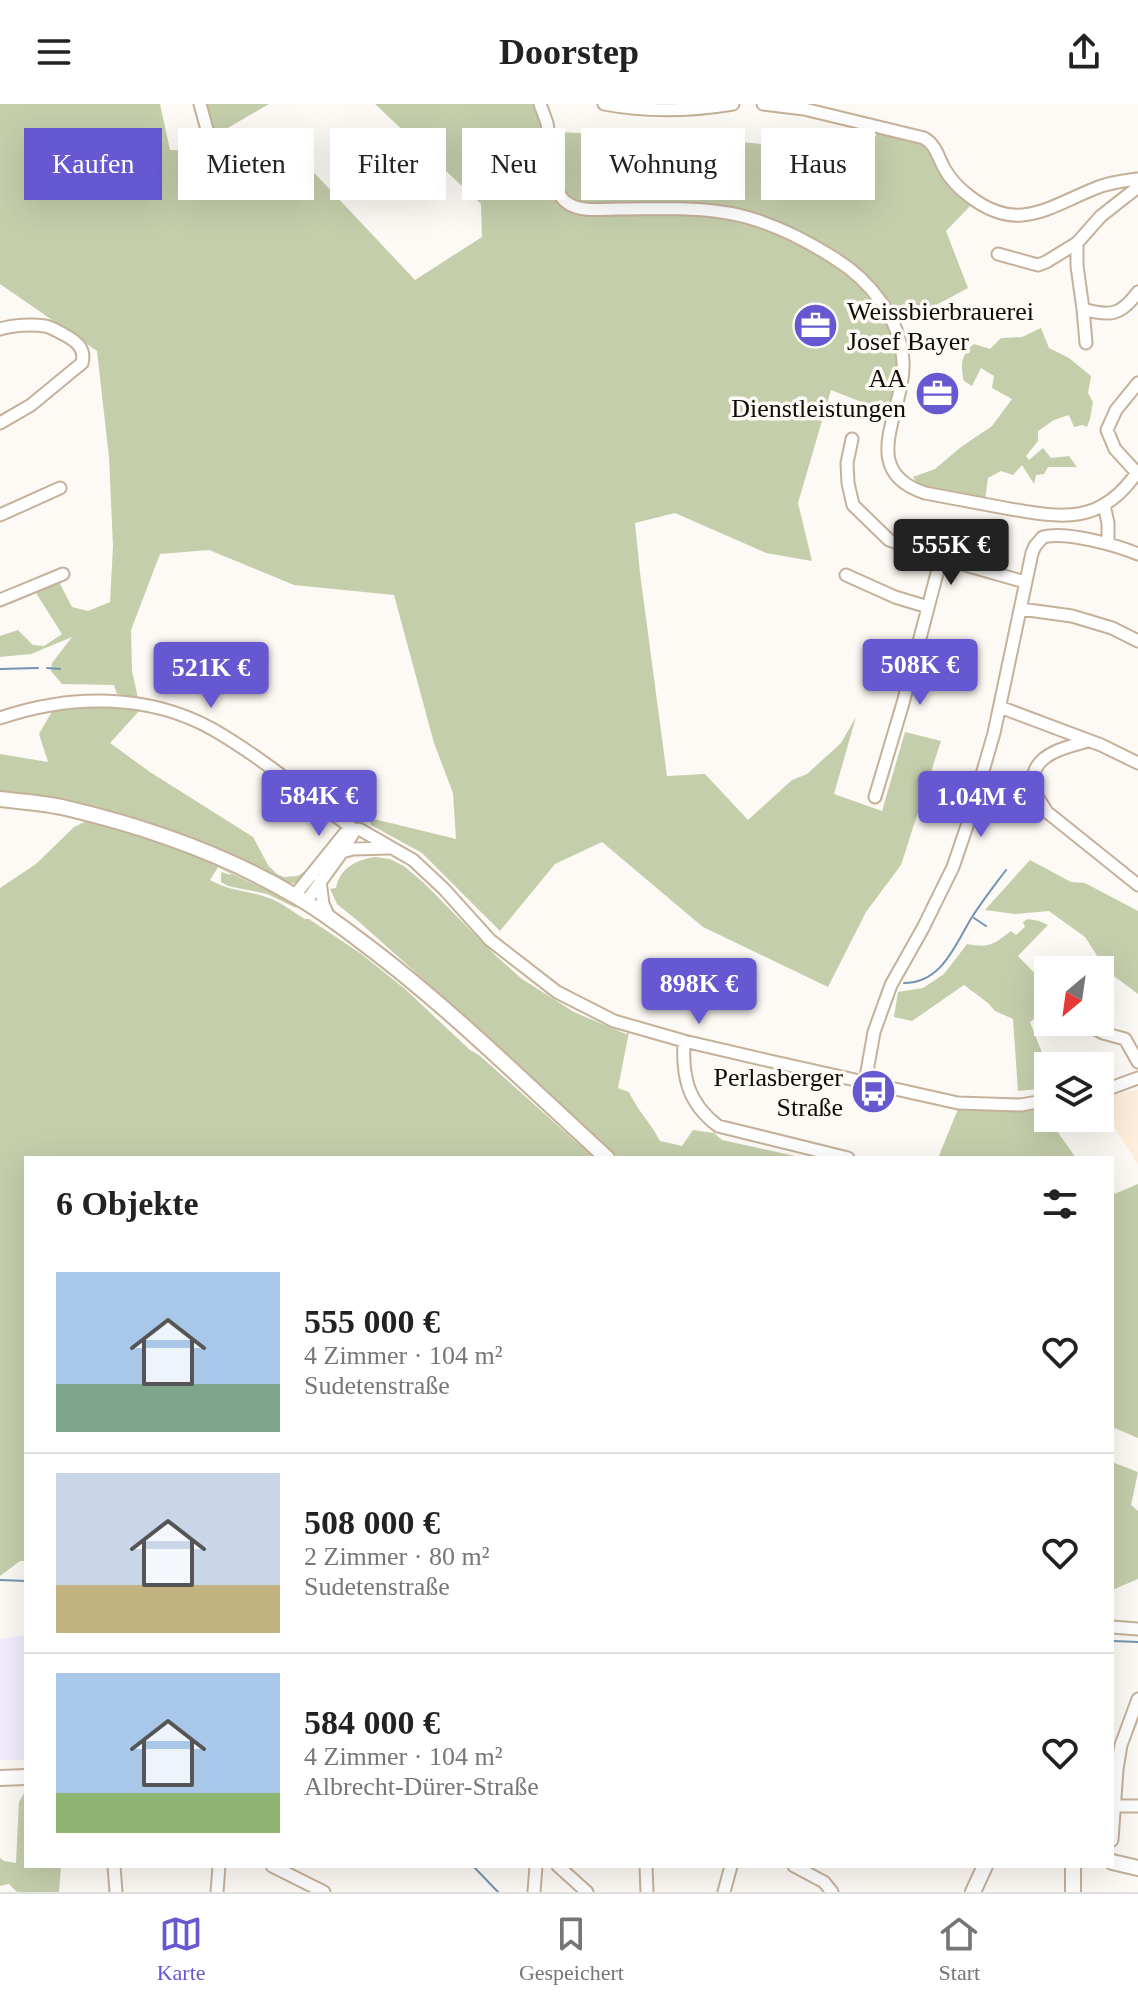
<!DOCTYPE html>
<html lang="de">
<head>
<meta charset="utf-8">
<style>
	body { margin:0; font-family:Georgia,serif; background:#f6f6f6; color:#222; height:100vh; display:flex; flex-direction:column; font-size:30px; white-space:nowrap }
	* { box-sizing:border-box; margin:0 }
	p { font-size:26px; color:#767676 }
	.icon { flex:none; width:44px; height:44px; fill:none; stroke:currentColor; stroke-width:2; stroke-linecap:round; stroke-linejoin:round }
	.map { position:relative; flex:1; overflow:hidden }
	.panel { position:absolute; left:24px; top:1052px; width:1090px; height:712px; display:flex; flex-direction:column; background:#fff; border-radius:0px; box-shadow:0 8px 32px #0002 }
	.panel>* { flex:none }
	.top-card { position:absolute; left:24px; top:24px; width:1090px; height:72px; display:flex; gap:16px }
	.needle { width:52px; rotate:209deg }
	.controls { position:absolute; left:1034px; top:852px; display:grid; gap:16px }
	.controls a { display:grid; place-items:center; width:80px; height:80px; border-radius:0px; background:#fff; box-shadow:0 8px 32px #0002; font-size:40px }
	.price { position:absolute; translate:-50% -68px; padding:0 18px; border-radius:8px; background:#6558d1; color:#fff; font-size:26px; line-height:52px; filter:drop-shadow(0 2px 4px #0008) }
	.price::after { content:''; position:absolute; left:50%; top:48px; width:24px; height:18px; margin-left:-12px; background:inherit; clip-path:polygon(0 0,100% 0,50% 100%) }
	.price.active { background:#222; color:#fff }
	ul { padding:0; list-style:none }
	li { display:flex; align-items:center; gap:24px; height:200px; padding:0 32px }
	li+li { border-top:2px solid #e0e0e0 }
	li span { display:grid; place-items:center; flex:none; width:224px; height:160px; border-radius:0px; color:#555 }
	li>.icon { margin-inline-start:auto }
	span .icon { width:96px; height:96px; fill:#fffc; stroke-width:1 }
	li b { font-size:34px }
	h2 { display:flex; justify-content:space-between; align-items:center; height:96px; padding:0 32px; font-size:34px }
	.chip { padding:0 28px; border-radius:0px; background:#fff; box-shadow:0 8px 32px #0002; font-size:28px; line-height:72px }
	.chip.active { background:#6558d1; color:#fff }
	header { display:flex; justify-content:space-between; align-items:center; height:104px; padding:0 32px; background:#fff; font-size:36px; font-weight:700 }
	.dock { display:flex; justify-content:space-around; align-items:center; height:112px; border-top:2px solid #e0e0e0; background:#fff; font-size:22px; color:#767676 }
	.dock a { display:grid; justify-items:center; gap:4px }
	.dock .active { color:#6558d1 }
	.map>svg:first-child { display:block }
</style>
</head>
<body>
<header><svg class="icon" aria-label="menu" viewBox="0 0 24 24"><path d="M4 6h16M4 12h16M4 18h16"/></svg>Doorstep<svg class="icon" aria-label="share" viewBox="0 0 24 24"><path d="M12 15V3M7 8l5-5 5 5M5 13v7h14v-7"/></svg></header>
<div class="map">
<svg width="1138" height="1788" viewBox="0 0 1138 1788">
	<rect width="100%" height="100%" fill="#fdf9f4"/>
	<path fill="#feeedb" d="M1138,986v74l-38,-59v-8z"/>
	<path fill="#f2ecfe" d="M26,1531v125h-26v-121z"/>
	<path fill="#c4ceab" d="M0,0h160l10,46 34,1 11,8h4l21,22 48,-36 127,135 67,-43 -1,-33 -106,-100h161l9,23 6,31 -2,-26h10l173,9 57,6 36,21 38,-10 16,-28 35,9 17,8c11,22 23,39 41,57l-26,27 22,57 -71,38 -11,-21 -44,-43 -59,-33 -37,-16 -35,-4 -58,-3h-68l-14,-3 -10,-8 -7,-19 -5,-2c3,13 5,25 16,33 17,11 109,4 135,5 15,0 29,2 43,5l-4,7 5,-5c22,5 43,17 62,28 35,20 65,41 84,78 7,11 11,21 12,35 2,19 -7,35 -13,53l-58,-23 -33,113 14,58 -46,-8 -91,-40 -40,10 5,50 27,203 38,-2 43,46 44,-40 15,-6 34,-31 15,-26 -22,77 48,17 23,-79 36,9 -40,124 -35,47 -38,75 -125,-60 -101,-85 -47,22 -55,67 -78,-78 -51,-28 -1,-7 86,21 -3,-46 -19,-50 -40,-148 -100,-10 -85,-35 -49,4 -29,76 1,41 6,27 -21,-4 -3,-9 -52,-1 -11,-13 1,-8 20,-26 -41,17 -31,3v-21l18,-6 15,15 11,1 18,-12 -26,-41 23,-11 13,25 16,4 22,-9 3,-56 -4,-89 -12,-106 -97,-67z
		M205,0h64l-55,32z
		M1041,224l8,20 20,10 22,18 -3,17 5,9 -3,17 -3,8 -5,-2 -8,2 -5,-12 -15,5 -16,11v10l-12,15 3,4 14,-12 8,10 18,-2 8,11h-29l-4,7 -8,1 -2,9 -12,-19 -9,10 -12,-4 -13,7 -3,22 -65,-12 -7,-11 22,-8 26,-22 31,-21 20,-27 -20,-11 2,-12 -13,-8 -9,18 -8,-5c-4,-15 -3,-27 10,-37l16,5 11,-11 21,-1z
		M87,602l31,1 22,3 -30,33 40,29 103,65 15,28 9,9 7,3 14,-1 18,-13 -16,19 -11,2 -74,-36 -71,-27 -77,-22 -67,-7v-38l48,8 -9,-28 15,-26z
		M93,714c47,15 94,32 138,55 22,11 45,20 66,34l-1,1 -29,-14 -39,-8 -7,-4v-8l1,-2 8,3 1,-1 -13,-7 -8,13c20,11 35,10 56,17 14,4 27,15 39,22h4l51,34 45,36 65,61 9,5 115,103h-568v403h-6l-20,15v-688l36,-24 38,-37z
		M375,753l15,2 14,7 21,18 70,71 27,24 52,33 52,22 3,-2 -11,56 11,4c8,18 22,31 31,49l22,5 11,-16 21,3 8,7 82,18h-185l-170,-156 -91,-81 -21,-17 -7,-15 6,-1c4,-20 20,-28 39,-31z
		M1030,756l41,22 14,1 53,28v83l-31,-23 -22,-34 -36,-26 -34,3 -30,-4z
		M1028,815l11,2 9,4 -30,31 30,31v21l-18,14 18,46v20l-30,3 -5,-72 -18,-8 -7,-8 -24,-18 -52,36 -18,-4 4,-25 25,-4 21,-14 23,-30c22,4 26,1 44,-13l5,4 9,-8 -2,-5z
		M1048,1004v10h5l4,13 19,27h-138l20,-49 55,3z
		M1138,1080v254l-26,-11v-232z
		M1112,1358l26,10 -7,33 7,6v68l-26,11z
		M26,1686v76h35l-2,26h-42l-8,-8 -9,2v-28l4,3 12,2 3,-61z"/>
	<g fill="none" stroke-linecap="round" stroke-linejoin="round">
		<path stroke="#7494b2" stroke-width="2" d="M47,564l13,1
			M0,565l38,-1
			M974,814l12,8
			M904,879c38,0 51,-38 68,-66 11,-17 22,-31 34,-47
			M0,1476l26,1
			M1112,1537l26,1
			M473,1762l25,26"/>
		<defs>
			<path id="minor" d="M200,0l15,55
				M540,0l7,19 10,67c3,6 7,11 12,14 13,8 33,5 48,5 35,0 70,-2 104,3 39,5 80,25 113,46 36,22 66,60 69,103 3,49 -48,109 22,132 26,5 53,10 80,15 57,10 96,18 133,-37
				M604,0c42,8 87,7 129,0
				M763,0l41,5 120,29c12,7 14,19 20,30 6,11 16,21 25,28 49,38 79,11 127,-8 14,-6 27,-7 42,-9
				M1077,139v23l6,43c28,8 38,6 55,-17
				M998,150l40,11 8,-3 31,-19 24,-27 37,-29
				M1083,205l3,34
				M0,225c13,-4 32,-5 45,-3 6,1 12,5 18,8 13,7 23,14 19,29l-51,42 -31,18
				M852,335l-5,24 1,20 5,22 36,35 52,18 84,24
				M1137,369l-22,-24 -8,-19 9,-20 22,-27
				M1104,401l4,18v20
				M0,411l60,-27
				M846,471l49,22 33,10
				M0,496l63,-26
				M1021,505l51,7 40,12 26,13
				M1000,603l101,38 37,18
				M0,614c70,-24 149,-25 214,12 50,29 94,67 141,100
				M1088,637c-17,5 -43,10 -52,27 -3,6 -4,13 -5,19l16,25 91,73
				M875,693l28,-94 38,-145
				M342,748l11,-3 36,-1
				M320,777l3,23 6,13
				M295,791l50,-62 14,-4 54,31 31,29 46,51 67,52 57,29 70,20 86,20 188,42 63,2 27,-5
				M306,798l36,-50 13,-22
				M1082,918l21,11 22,6 13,23
				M684,937c-2,37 4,62 34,85l130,32
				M865,979l9,-51 17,-47 32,-57 30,-61 14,-41 27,-93 38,-180 3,-7 8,-9c23,-6 73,8 95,17
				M1100,988l38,-14
				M1112,1523l26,2
				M1115,1702h23
				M1112,1736l5,-71 4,-24 17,-46
				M114,1762l2,26
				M272,1762l52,26
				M558,1762l29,26
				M646,1762l1,26
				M794,1762l30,16 8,10
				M217,1788l2,-26
				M534,1788l2,-26
				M724,1788l7,-26"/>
			<path id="major" d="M0,695c22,3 45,4 66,9 81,19 159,46 231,89 23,13 44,29 65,45 87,65 165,143 245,216
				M0,1674l26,-1
				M1112,1758l26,6
				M1073,1762v26
				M973,1788l12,-26"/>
		</defs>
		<use href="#minor" stroke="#c5b199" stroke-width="15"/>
		<use href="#major" stroke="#c5b199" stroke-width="18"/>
		<use href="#minor" stroke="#fff" stroke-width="11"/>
		<use href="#major" stroke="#fff" stroke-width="14"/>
	</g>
	<defs>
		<symbol id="office-disc" viewBox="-11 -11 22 22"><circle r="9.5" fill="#6558d1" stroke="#fdf9f4"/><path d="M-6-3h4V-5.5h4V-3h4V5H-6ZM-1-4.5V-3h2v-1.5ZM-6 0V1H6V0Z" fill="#fff"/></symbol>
		<symbol id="bus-disc" viewBox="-11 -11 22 22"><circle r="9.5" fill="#6558d1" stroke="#fdf9f4"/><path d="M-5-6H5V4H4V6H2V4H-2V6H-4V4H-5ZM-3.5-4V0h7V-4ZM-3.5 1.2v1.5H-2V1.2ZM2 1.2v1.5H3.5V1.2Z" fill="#fff"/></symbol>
	</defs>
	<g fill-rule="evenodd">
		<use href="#office-disc" x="790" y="196" width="51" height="51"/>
		<use href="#office-disc" x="912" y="264" width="51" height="51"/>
		<use href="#bus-disc" x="848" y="962" width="51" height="51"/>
	</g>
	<g text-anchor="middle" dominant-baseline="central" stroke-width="7" stroke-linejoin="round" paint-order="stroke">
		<g font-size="26" fill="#110b04" stroke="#fdf9f4" text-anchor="end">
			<text x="847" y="207" text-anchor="start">Weissbierbrauerei<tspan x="847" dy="30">Josef Bayer</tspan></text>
			<text x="906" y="274">AA<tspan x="906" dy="30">Dienstleistungen</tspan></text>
			<text x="843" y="973">Perlasberger<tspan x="843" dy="30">Straße</tspan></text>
		</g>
	</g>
</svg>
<div class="controls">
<a><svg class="needle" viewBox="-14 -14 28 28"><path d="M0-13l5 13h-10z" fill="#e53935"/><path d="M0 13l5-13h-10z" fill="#767676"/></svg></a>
<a><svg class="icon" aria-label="layers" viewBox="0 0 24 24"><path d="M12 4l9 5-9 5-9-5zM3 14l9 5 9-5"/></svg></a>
</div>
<b class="price active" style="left:951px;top:483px">555K €</b>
<b class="price" style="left:920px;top:603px">508K €</b>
<b class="price" style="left:211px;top:606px">521K €</b>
<b class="price" style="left:319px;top:734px">584K €</b>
<b class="price" style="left:981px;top:735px">1.04M €</b>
<b class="price" style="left:699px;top:922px">898K €</b>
<div class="top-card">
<a class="chip active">Kaufen</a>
<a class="chip">Mieten</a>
<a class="chip">Filter</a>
<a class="chip">Neu</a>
<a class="chip">Wohnung</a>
<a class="chip">Haus</a>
</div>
<section class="panel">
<h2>6 Objekte<svg class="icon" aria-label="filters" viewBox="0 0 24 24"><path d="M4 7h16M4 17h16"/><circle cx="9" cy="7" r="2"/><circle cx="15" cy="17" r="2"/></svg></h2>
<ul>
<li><span style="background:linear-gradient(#a9c7e8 70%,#7fa58c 0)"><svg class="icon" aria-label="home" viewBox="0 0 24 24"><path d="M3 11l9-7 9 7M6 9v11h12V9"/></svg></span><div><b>555 000 €</b><p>4 Zimmer · 104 m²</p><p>Sudetenstraße</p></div><svg class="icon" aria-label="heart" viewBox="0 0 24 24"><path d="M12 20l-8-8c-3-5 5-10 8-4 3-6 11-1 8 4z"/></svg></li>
<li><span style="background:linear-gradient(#c9d6e8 70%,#c2b280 0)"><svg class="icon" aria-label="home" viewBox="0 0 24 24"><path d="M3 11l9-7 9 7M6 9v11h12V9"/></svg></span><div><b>508 000 €</b><p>2 Zimmer · 80 m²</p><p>Sudetenstraße</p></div><svg class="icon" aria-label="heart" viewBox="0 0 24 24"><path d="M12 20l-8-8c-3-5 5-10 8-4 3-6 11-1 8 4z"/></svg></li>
<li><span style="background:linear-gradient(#a9c7e8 75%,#8fb573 0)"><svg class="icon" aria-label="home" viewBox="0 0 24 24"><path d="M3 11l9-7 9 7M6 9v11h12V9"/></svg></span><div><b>584 000 €</b><p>4 Zimmer · 104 m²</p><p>Albrecht-Dürer-Straße</p></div><svg class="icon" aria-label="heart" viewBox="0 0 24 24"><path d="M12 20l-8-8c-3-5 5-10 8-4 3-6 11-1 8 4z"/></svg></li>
</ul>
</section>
</div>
<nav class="dock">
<a class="active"><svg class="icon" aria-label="map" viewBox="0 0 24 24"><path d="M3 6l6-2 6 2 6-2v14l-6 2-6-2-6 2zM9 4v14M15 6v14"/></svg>Karte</a>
<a><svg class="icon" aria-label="saved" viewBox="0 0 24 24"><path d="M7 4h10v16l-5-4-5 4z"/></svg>Gespeichert</a>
<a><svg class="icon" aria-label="home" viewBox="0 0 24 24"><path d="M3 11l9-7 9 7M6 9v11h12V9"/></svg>Start</a>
</nav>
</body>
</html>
